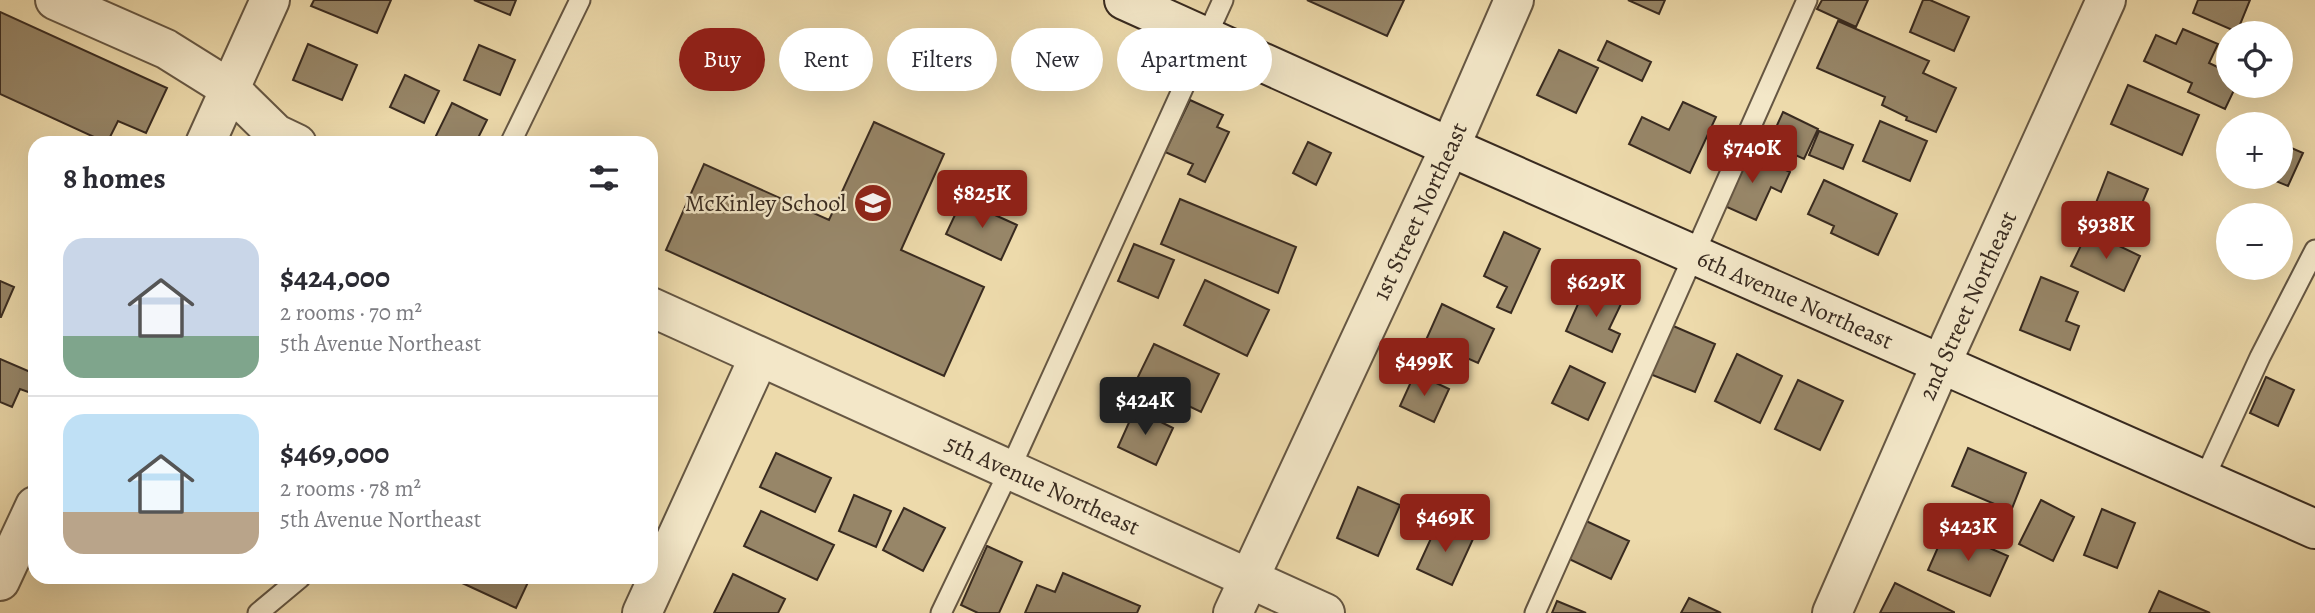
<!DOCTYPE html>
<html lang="en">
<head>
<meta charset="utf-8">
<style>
	body { margin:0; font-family:Alegreya,serif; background:#f2f2f3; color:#2b2b33; height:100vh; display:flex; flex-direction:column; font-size:26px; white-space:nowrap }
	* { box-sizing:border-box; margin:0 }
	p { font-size:23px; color:#7c7c81 }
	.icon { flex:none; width:38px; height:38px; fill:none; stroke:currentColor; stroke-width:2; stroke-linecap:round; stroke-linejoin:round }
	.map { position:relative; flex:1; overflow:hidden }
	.side { position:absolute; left:28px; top:136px; width:630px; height:448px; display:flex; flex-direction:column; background:#fff; border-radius:21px; box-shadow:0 7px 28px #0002 }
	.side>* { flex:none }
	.guide { position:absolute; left:679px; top:28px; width:665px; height:63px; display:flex; gap:14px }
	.fabs { position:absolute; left:2216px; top:21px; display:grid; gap:14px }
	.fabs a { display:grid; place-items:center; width:77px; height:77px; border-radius:50%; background:#fff; box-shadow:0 7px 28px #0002; font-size:35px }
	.price { position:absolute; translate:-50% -60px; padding:0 16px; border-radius:7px; background:#8f2418; color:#fff; font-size:23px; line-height:46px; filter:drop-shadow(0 2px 4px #0008) }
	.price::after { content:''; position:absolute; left:50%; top:42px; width:21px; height:16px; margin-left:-10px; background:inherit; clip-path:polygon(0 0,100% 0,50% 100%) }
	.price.active { background:#222; color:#fff }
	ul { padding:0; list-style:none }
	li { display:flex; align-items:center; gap:21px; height:175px; padding:0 35px }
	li+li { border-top:2px solid #e1e1e2 }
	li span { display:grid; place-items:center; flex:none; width:196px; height:140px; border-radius:21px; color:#555 }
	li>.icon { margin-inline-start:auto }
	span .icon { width:84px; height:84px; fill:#fffc; stroke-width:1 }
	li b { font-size:30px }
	h2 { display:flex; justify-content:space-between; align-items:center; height:84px; padding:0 35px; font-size:30px }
	.chip { padding:0 24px; border-radius:32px; background:#fff; box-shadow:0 7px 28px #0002; font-size:24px; line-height:63px }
	.chip.active { background:#8f2418; color:#fff }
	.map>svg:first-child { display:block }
</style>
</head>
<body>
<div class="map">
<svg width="2315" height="613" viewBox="0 0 2315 613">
	<rect width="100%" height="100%" fill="#eddaab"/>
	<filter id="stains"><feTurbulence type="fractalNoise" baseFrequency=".00286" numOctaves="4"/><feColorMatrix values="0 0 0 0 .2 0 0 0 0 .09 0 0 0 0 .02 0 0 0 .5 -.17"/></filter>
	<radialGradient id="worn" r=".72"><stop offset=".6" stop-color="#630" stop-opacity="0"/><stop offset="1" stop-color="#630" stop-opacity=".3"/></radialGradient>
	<path fill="#978668" stroke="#392b20" stroke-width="2" d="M314,0h77l-14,33 -66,-27z
		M474,0h42l-6,15z
		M1307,0h97l-17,36z
		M1628,0h37l-6,14z
		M1822,0h46l-12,27 -39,-18z
		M1923,0h7l39,17 -15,34 -44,-19z
		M2198,0h52l-13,32 -44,-19z
		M0,12l167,76 -21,45 -28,-12 -11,22 -107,-49z
		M1838,21l91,40 -6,12 33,15 -20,44 -30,-12 1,-3 -25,-12 3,-8 -68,-29z
		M2183,29l35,15 -9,19 19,9v14h8l-11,23 -37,-17 4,-9 -48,-22 12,-26 20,9z
		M1607,41l44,21 -9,19 -44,-21z
		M308,44l49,21 -15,35 -49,-20z
		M479,45l36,15 -15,35 -36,-15z
		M1559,50l39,18 -22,45 -39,-18z
		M405,75l34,16 -15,32 -34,-16z
		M2128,85l71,30 -17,40 -71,-31z
		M1190,100l33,15 -6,12 12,5 -24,50 -17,-8 5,-10 -28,-12z
		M1683,102l33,15 -26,56 -61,-29 13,-27 27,13z
		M452,103l35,17 -12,24h-43z
		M1783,112l35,17 -14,30 -35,-16z
		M1880,121l47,20 -17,40 -47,-20z
		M874,122l70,32 -43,96 83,37 -40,89 -278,-126 38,-86 125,56z
		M1819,131l34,14 -10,24 -34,-14z
		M1308,142l23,11 -15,32 -23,-12z
		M2280,143l23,10 -15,33 -22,-9h14z
		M1743,150l47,22 -9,20 -10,-5 -15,33 -38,-17z
		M2108,172l40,17 -15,36 -39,-17z
		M1824,180l73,34 -19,41 -47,-22 3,-7 -26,-12z
		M1180,199l116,48 -18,46 -117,-49z
		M962,200l55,25 -16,35 -55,-26z
		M2088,231l52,25 -16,35 -53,-25z
		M1504,232l36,17 -29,64 -14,-6 10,-20 -23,-11z
		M1134,244l40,16 -16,38 -40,-17z
		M2041,277l37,15 -12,29 13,5 -9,24 -50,-20z
		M1205,280l64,30 -22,46 -63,-31z
		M0,281l14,6 -13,30h-1z
		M1586,286l36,16 -13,27 11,5 -8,18 -46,-21z
		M1442,304l52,25 -16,34 -52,-23z
		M1671,325l44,19 -20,48 -45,-18z
		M1154,344l65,30 -18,38 -65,-31z
		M1737,354l45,22 -22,47 -45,-22z
		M0,359l35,15v9l-4,10 -11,-4 -8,18 -12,-5z
		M1570,366l35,17 -17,37 -36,-17z
		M1415,373l34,16 -15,33 -34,-16z
		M2266,377l28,13 -16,36 -28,-13z
		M1798,380l45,21 -23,49 -45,-21z
		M1135,409l38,19 -17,37 -38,-18z
		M1968,448l58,25 -15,38 -59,-25z
		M776,453l55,25 -16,34 -55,-25z
		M1358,487l42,18 -22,51 -41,-18z
		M854,495l37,16 -15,36 -37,-16z
		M2041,500l33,17 -21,44 -34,-17z
		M904,508l41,20 -22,43 -40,-21z
		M2102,509l33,14 -18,45 -33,-13z
		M761,511l73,34 -17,35 -73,-34z
		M1584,520l45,21 -18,38 -44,-21z
		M1438,523l35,16 -21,46 -35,-16z
		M1946,529l62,27 -18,40 -62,-26z
		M987,546l35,16 -23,51h-21l-17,-8z
		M1063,573l77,33 -3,7h-112l12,-28 18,7z
		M733,574l52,25 -7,14h-64z
		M463,578h67l-14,30 -56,-26z
		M1895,583l59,29v1h-74z
		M2159,591l51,22h-61z
		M1689,598l32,15h-40z
		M1557,601l29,12h-34z"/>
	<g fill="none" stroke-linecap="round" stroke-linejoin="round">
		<defs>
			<path id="lane" d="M510,144l70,-144
				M2204,479l56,-122 55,-107
				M258,613l42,-35
				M941,613l69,-144 213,-469
				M1535,613l272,-613"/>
			<g id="street">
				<path d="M55,0l111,49 64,40 46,45 21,10"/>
				<path d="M205,144l65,-144"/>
				<path id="s1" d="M651,307l674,306"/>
				<path d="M0,581l35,-75"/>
				<path d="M642,613l117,-256"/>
				<path id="s2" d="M1233,613l217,-466 64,-147"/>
				<path id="s3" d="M1832,613l109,-249 165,-364"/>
			</g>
			<g id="secondary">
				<path id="s4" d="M1124,0l326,147 865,382"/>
			</g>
		</defs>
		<use href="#lane" stroke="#665743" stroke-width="23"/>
		<use href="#street" stroke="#665743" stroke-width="42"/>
		<use href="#secondary" stroke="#392b20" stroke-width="42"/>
		<use href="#lane" stroke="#f3e7c8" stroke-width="19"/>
		<use href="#street" stroke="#f3e7c8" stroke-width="38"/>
		<use href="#secondary" stroke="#f3e7c8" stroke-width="38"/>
	</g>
	<defs>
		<symbol id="school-disc" viewBox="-11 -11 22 22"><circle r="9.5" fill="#8f2418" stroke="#f3e7c8"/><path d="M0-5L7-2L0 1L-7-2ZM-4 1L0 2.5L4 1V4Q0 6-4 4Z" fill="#fff"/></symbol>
	</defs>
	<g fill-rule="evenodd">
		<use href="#school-disc" x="851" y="181" width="44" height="44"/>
	</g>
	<g text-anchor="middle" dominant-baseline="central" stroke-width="5" stroke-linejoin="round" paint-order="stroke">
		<g font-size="24" fill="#392b20" stroke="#f3e7c8" text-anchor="end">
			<text x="846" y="203">McKinley School</text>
		</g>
		<g font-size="24" fill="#392b20" stroke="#f3e7c8">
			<text stroke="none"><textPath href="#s2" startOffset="443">1st Street Northeast</textPath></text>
			<text stroke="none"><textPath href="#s4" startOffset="735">6th Avenue Northeast</textPath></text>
			<text stroke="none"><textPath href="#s3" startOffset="336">2nd Street Northeast</textPath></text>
			<text stroke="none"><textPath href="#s1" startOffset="430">5th Avenue Northeast</textPath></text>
		</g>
	</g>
	<rect width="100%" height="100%" filter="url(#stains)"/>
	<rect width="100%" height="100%" fill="url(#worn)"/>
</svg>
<div class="fabs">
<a><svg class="icon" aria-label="locate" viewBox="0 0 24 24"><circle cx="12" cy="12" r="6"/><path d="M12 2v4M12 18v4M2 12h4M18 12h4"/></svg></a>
<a>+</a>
<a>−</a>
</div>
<b class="price" style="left:1752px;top:185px">$740K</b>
<b class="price" style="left:982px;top:230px">$825K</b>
<b class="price" style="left:2106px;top:261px">$938K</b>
<b class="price" style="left:1596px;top:319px">$629K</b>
<b class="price" style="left:1424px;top:398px">$499K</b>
<b class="price active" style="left:1145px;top:437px">$424K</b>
<b class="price" style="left:1445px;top:554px">$469K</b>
<b class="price" style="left:1968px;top:563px">$423K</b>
<div class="guide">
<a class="chip active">Buy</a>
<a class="chip">Rent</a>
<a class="chip">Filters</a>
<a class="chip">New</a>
<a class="chip">Apartment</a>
</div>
<section class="side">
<h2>8 homes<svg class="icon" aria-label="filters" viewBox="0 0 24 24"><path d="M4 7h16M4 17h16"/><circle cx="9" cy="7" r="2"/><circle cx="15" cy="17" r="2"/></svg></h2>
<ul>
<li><span style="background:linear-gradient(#c9d6e8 70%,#7fa58c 0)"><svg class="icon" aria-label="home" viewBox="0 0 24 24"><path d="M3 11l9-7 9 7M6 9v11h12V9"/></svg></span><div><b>$424,000</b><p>2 rooms · 70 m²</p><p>5th Avenue Northeast</p></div></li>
<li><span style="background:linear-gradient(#bfe0f5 70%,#b9a48a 0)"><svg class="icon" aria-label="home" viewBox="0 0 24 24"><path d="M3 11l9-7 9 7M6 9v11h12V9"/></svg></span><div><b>$469,000</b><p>2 rooms · 78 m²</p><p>5th Avenue Northeast</p></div></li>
</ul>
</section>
</div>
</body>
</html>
